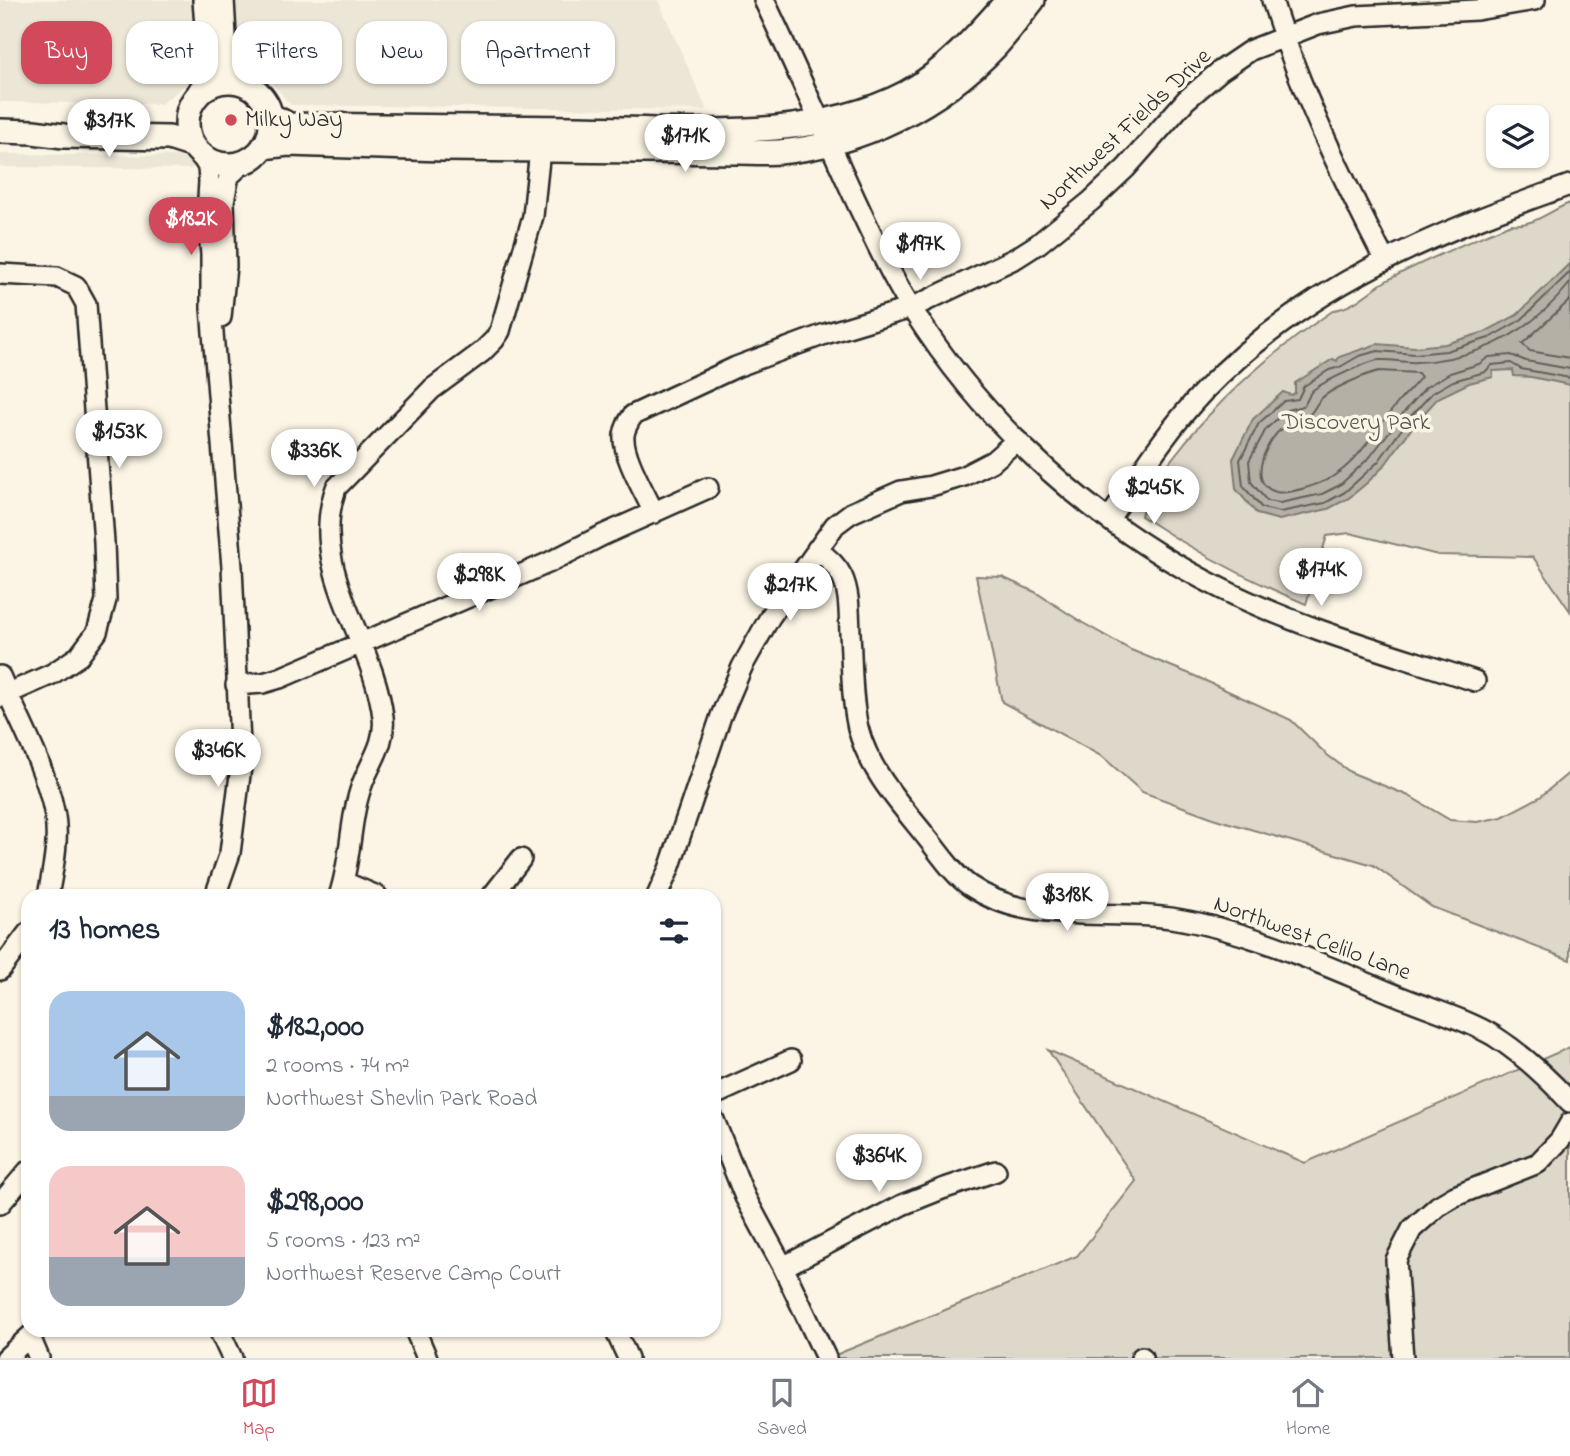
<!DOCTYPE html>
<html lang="en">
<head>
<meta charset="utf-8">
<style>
	body { margin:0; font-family:"Indie Flower",sans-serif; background:#f2f2f3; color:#1f2937; height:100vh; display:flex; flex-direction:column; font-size:26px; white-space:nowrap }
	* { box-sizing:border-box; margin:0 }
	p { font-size:23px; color:#747a83 }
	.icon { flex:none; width:38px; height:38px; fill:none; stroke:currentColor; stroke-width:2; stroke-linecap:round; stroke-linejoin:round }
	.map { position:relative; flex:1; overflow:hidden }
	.side { position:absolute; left:21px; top:889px; width:700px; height:448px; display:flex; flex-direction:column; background:#fff; border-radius:21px; box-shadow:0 2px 5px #0004 }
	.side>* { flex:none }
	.top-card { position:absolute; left:21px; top:21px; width:700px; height:63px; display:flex; gap:14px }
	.controls { position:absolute; left:1486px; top:105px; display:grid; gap:14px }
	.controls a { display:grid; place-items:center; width:63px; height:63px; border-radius:14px; background:#fff; box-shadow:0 2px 5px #0004; font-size:35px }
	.price { position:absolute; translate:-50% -60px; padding:0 16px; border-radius:24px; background:#fff; color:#222; font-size:23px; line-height:46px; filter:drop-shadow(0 2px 4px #0008) }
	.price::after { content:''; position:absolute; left:50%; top:42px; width:21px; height:16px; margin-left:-10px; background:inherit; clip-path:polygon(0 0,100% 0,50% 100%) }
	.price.on { background:#d1495b; color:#fff }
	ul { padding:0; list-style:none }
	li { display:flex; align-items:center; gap:21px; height:175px; padding:0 28px }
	li span { display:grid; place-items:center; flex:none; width:196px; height:140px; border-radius:21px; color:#555 }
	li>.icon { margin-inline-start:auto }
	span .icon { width:84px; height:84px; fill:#fffc; stroke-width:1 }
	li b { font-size:30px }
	h2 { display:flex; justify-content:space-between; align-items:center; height:84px; padding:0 28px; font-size:30px }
	.pill { padding:0 24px; border-radius:21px; background:#fff; box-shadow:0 2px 5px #0004; font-size:24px; line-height:63px }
	.pill.on { background:#d1495b; color:#fff }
	.menu { display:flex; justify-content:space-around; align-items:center; height:98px; border-top:2px solid #e0e1e3; background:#fff; font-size:19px; color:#747a83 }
	.menu a { display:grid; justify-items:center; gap:4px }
	.menu .on { color:#d1495b }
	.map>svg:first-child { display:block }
</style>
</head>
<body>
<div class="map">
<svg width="1570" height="1358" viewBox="0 0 1570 1358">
	<rect width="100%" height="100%" fill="#fcf5e5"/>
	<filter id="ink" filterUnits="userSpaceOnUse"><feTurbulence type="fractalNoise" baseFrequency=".0143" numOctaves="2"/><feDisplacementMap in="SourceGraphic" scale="14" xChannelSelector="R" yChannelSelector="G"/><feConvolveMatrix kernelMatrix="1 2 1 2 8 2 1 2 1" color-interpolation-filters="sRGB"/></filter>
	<g filter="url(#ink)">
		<path fill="#ece6d7" d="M0,0h194l-1,79 -32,25 -161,-2z
			M232,0h426l49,110 -416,-5 -60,-67z
			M0,154l192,2v13l-192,-2z"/>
		<path fill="#ded8ca" stroke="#84827a" stroke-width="2" d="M1570,203v408l-37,-54 -95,-2 -88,-22 -23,3 -21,68c-58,-24 -112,-53 -165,-88 5,-24 19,-42 34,-61 45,-58 98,-104 159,-145 22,-3 34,-19 52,-29 40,-22 83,-39 125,-57 23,3 39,-14 59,-21z
			M976,576l26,1 33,15 48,31 48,27 64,26 96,44 35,34 24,18 59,24 41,24 27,2 25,-5 38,-20 30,-25v188l-138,-53 -59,-42 -154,-45 -77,-28 -39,-35 -101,-55z
			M1570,1047v311h-742l249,-102 59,-75 -88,-131 257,113z"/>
		<path fill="#b4b0a5" stroke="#7d7b74" stroke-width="2" d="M1570,263v122l-39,-8 -17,-1 -1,-6 -20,1v6l-24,6 -31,15 -21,23 -33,45 -16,16 -19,16 -21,11 -49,11 -22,-6 -21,-25 -3,-30 20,-40 30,-27 8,3 4,-2v-10l38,-24 4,2 2,-4 38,-13 38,3 30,-3 40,-12 32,-17z"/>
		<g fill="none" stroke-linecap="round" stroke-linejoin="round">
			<path stroke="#62605c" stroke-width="2" d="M1570,272l-49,48 -32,18 -43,13 -31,3 -37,-3 -19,5 -19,11 -11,3 -25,16 -6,13 -14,2 -25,22 -19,37 3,26 19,22 18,4 45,-9 20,-11 33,-30 33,-46 21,-23 21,-12 32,-9 7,-7 19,-2 10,6 49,9
				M1570,283c-39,49 -91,76 -153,79 -13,1 -26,-3 -38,-2 -11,1 -61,24 -68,32 -3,5 -3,9 -8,14l-16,4 -21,19 -17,32 2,21 16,19 13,2 42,-9 18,-9 30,-28 35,-46 21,-24 24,-14 29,-9 10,-7 22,-2 15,6 44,8
				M1570,300l-48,44 8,7 40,7
				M1379,371l39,2 3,4c-8,10 -17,18 -25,28 -20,24 -36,55 -64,72 -11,7 -44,18 -56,15 -28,-8 -12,-45 1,-59 12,-12 19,-10 32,-18 6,-5 7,-12 13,-17 9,-9 44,-24 57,-27z"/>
			<defs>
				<path id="minor" d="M764,0c34,71 65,144 99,216 15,31 30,64 49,93 74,118 185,218 310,280 80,40 168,64 253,92
					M1272,0c28,91 69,175 112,259
					M200,154l8,13 1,14 -2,35 4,38v54l21,259 9,200 -11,86 -15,43
					M0,274l57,3 19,9 10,18 18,238 2,58 -9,32 -18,24 -27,18 -52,23
					M221,317l5,-51 -2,-65 5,-25 14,-13
					M654,513c-9,-20 -32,-58 -30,-78 1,-8 5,-14 9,-20l103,-48 89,-33 86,-26 105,-50 22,-14 53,-43 35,-33 60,-68 34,-29 31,-21 67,-26 38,-8 121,-6 58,-10
					M1109,519c30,-44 58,-89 95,-128 102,-106 230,-158 366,-206
					M817,549c9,8 19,15 25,27 8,17 7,38 8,57 2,32 1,64 8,95 11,43 43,77 70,111 13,16 26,36 42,47 60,41 134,22 201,32 79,12 152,47 225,77 31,13 70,24 98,41 28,18 53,41 76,66
					M0,676c18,42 45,90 54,135 6,27 -1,58 -6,85
					M236,685l27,-2 17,-5 268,-115 55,-28 105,-47
					M344,882l33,14
					M339,896c13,-37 10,-78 24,-114 9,-22 23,-40 20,-65 -9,-78 -76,-148 -47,-229l96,-99 50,-37 12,-12 6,-9 33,-115 7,-66
					M492,896l29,-37
					M657,896l12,-27 52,-153 21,-49 28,-50 65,-92 16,-12 50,-22 30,-5 33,-10 29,-15 24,-21
					M0,970l28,-37
					M714,1095l77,-35
					M714,1120l31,77 38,70 43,91
					M0,1204l28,-33
					M783,1267l119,-62 40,-16 54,-18
					M219,1330l13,28
					M415,1330l12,28
					M615,1330l13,28
					M30,1337l9,21
					M6,1358l31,-28
					M1141,1358l1,-1
					M1403,1358l-7,-98 16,-31 26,-23 17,-10 83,-33 22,-23 10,-17"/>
				<path id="major" d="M222,0l3,54 14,28
					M187 123a42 42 0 1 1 84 0a42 42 0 1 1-84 0Z
					M199,93l9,-14 2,-14 -5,-65
					M270,115l19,10c96,1 192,2 288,3 106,1 232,16 329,-35 40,-22 72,-59 102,-93
					M0,131l33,1 31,4 105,2 25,8
					M263,147l25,-3 155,5 293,3c14,0 29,1 43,0 82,-7 161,-47 217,-106 13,-14 25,-31 37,-46"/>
			</defs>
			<use href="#minor" stroke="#2b2b2b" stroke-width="24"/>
			<use href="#major" stroke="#2b2b2b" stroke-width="28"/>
			<use href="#minor" stroke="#fcf5e5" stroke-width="19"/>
			<use href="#major" stroke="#fcf5e5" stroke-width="23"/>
		</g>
	</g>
	<circle fill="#d1495b" stroke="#fcf5e5" stroke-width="2.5" cx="231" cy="120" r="7"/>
	<g text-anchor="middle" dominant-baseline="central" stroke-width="7" stroke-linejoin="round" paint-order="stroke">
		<g font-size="24" fill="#2b2b2b" stroke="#fcf5e5" text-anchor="start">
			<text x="245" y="120">Milky Way</text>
		</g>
		<g font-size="24" fill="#2b2b2b" stroke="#fcf5e5">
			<text transform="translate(1126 130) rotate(-43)">Northwest Fields Drive</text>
			<text transform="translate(1312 939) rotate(20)">Northwest Celilo Lane</text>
		</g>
		<g font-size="24" fill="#585653" stroke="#fcf5e5">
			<text x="1356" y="423">Discovery Park</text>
		</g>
	</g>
</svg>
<div class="controls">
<a><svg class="icon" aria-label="layers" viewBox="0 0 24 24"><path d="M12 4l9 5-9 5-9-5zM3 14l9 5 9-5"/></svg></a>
</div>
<b class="price" style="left:109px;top:159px">$317K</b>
<b class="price" style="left:685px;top:174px">$171K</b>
<b class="price on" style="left:191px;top:257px">$182K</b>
<b class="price" style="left:920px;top:282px">$197K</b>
<b class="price" style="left:119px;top:470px">$153K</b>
<b class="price" style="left:314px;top:489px">$336K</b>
<b class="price" style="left:1154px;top:526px">$245K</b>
<b class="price" style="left:1321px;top:608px">$174K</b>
<b class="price" style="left:479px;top:613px">$298K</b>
<b class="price" style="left:790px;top:623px">$217K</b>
<b class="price" style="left:218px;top:789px">$346K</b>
<b class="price" style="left:1067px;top:933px">$318K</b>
<b class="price" style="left:879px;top:1194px">$364K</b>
<div class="top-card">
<a class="pill on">Buy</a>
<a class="pill">Rent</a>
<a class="pill">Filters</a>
<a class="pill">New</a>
<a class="pill">Apartment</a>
</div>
<section class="side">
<h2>13 homes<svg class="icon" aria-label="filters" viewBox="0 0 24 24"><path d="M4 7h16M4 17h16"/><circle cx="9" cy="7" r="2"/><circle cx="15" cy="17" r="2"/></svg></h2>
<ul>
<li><span style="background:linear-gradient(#a9c7e8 75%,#9aa5b1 0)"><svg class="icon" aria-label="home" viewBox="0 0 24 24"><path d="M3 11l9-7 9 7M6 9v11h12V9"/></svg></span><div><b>$182,000</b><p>2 rooms · 74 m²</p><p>Northwest Shevlin Park Road</p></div></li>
<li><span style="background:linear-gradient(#f6c9c9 65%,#9aa5b1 0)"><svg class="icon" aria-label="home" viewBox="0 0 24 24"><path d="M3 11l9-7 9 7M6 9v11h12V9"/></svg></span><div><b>$298,000</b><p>5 rooms · 123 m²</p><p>Northwest Reserve Camp Court</p></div></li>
</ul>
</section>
</div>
<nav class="menu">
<a class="on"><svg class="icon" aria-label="map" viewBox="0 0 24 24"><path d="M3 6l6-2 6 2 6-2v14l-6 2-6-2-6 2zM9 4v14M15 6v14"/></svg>Map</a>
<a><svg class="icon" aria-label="saved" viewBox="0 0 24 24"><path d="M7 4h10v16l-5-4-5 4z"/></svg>Saved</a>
<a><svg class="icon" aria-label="home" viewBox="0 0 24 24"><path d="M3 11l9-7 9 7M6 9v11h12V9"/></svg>Home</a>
</nav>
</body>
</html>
